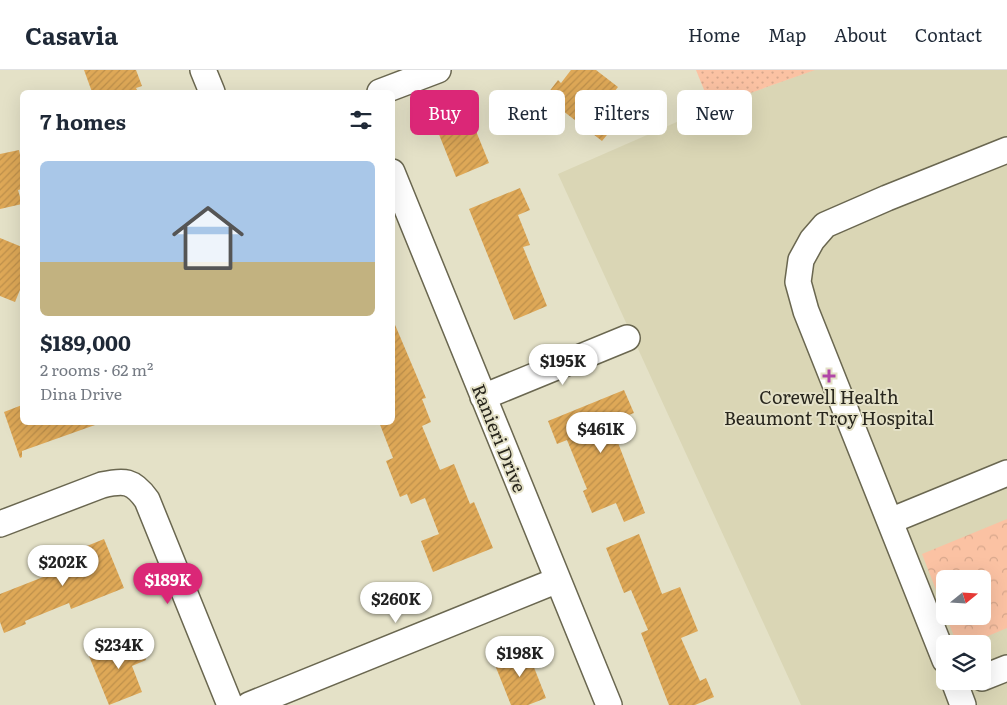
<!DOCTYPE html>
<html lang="en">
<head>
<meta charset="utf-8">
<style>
	body { margin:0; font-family:Literata,serif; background:#f6f6f7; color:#1f2937; height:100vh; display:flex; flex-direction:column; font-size:19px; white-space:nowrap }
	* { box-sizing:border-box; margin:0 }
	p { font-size:16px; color:#747a83 }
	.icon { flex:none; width:28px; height:28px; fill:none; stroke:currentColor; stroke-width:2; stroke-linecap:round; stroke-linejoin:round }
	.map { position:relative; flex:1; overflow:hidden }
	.sheet { position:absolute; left:20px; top:20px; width:375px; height:335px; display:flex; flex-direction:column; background:#fff; border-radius:8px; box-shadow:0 5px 20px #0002 }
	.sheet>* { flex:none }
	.guide { position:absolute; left:410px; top:20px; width:475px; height:45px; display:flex; gap:10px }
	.needle { width:32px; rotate:72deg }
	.buttons { position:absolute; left:936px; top:500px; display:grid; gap:10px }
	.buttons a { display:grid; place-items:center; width:55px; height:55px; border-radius:8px; background:#fff; box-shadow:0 5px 20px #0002; font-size:25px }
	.price { position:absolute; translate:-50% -42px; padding:0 11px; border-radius:18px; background:#fff; color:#222; font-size:16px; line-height:32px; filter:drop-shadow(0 1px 2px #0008) }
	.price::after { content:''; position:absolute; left:50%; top:30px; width:15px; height:11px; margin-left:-8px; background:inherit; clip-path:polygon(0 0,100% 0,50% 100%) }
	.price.selected { background:#db2777; color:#fff }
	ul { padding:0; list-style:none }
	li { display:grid; align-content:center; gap:10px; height:265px; padding:0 20px }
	li span { display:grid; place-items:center; height:155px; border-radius:8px; color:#555 }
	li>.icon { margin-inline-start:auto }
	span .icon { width:90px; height:90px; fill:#fffc; stroke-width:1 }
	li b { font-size:21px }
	h2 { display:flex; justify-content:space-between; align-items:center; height:60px; padding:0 20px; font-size:21px }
	.chip { padding:0 18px; border-radius:8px; background:#fff; box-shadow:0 5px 20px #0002; font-size:18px; line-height:45px }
	.chip.selected { background:#db2777; color:#fff }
	header { display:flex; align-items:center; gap:30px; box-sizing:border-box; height:70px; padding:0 25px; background:#fff; border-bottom:1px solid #e0e1e3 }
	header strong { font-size:24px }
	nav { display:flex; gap:28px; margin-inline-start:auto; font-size:18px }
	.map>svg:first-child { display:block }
</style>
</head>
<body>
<header>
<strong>Casavia</strong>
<nav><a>Home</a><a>Map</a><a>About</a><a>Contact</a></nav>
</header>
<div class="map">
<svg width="1007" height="635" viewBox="0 0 1007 635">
	<defs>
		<pattern id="grass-dots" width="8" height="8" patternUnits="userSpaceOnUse" patternTransform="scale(1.25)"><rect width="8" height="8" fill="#fbc2a3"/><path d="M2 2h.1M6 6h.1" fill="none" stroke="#d7a78c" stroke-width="1.8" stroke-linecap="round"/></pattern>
		<pattern id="forest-crowns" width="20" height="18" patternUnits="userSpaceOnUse" patternTransform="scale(1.25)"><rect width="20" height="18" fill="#fbc2a3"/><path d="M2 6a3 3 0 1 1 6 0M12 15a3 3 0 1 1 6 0" fill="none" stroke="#d7a78c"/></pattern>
		<pattern id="building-hatch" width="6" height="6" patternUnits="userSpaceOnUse" patternTransform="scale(1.25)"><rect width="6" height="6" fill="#dea857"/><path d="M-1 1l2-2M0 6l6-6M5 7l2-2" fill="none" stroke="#be904b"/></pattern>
	</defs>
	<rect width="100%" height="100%" fill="#e4e1c7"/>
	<path fill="#dad6b5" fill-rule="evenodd" d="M814,0h193v635h-206l-243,-531 153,-67zM945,509h37v37h-37zM945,574h37v37h-37z"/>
	<path fill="url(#grass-dots)" d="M696,0h119l-104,37z"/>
	<path fill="url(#forest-crowns)" d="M1007,449v109l-38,16h-12l-11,-28h36v-37h-37v34l-23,-59z"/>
	<path fill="url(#building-hatch)" d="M84,0h52l6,16 -6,2 2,4h-46z
		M571,0h25l22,17 -19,24 17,13 -14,17 -57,-44 13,-17 3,3z
		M467,39l22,54 -33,14 -22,-55z
		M19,80l3,14v25l-4,1 4,14 -22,5v-55z
		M520,118l10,22 -12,5 12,30 -7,2 24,59 -33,14 -45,-111z
		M0,168l22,9v38l-7,17 -15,-6z
		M393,250l33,78 -4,1 9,23 -9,4 18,44 14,-6 16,40 4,-2 19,46 -60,24 -12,-31 18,-7 -14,-36 -14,6 -4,-10 -7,3 -14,-36 7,-3 -14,-36h13z
		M624,320l10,23 -24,9 35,91 -21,9 -8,-19 -24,10 -9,-22 4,-2 -20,-49 -10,4 -9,-23z
		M22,335v17h73v3l-73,26v6l-2,1 -16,-46z
		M639,464l23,60 18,-7 18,44 -17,7 19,43 6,-3 8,19 -19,8h-26l-28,-72 7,-3 -17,-40 -7,3 -18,-45z
		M104,469l20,49 -53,21 -2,-6 -44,18 1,3 -22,9 -4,-11v-28l56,-22 12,-6 -3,-6 19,-7 -2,-5z
		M137,567l9,23 -14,6 10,26 -33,13 -20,-49z
		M526,577l20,51 -18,7h-17l-18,-45z"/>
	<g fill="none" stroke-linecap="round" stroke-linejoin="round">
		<defs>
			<path id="minor" d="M203,0l9,22
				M380,22l58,-22
				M392,102l217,533
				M483,327l144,-59
				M890,451l117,-48
				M0,454l102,-39c22,-5 31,-5 45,15l83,205
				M945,590l-139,-349 -8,-29 3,-22 11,-20 13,-15 62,-27 120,-48
				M982,608l25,-10
				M954,611l9,24
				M249,635l309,-125"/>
		</defs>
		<use href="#minor" stroke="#6a6750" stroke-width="28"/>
		<use href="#minor" stroke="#fff" stroke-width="25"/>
	</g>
	<path fill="#b147a7" stroke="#e4e1c7" stroke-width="2" d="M826.5 298.5h5v5h5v5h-5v5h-5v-5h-5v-5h5z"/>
	<g text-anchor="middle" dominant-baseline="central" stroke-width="4" stroke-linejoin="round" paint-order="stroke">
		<g font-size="18" fill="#28261d" stroke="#e4e1c7">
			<text x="829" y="326">Corewell Health<tspan x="829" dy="21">Beaumont Troy Hospital</tspan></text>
		</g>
		<g font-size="18" fill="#28261d" stroke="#e4e1c7">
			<text transform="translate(500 368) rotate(68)">Ranieri Drive</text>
		</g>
	</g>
</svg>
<div class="buttons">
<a><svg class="needle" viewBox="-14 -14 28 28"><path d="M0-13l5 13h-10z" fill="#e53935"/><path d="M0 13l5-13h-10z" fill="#747a83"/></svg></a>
<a><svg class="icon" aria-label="layers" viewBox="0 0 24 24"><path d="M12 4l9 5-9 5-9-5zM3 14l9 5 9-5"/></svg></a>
</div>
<b class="price" style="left:563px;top:316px">$195K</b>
<b class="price" style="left:601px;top:384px">$461K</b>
<b class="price" style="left:63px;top:517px">$202K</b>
<b class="price selected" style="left:168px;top:535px">$189K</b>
<b class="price" style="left:396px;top:554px">$260K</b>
<b class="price" style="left:119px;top:600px">$234K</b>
<b class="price" style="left:520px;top:608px">$198K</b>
<div class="guide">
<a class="chip selected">Buy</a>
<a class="chip">Rent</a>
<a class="chip">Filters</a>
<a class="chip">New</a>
</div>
<section class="sheet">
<h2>7 homes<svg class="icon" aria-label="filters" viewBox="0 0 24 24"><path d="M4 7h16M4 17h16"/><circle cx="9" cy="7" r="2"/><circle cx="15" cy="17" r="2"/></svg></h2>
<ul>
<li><span style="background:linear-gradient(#a9c7e8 65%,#c2b280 0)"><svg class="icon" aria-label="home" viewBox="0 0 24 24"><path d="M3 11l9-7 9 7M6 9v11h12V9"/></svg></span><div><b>$189,000</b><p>2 rooms · 62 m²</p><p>Dina Drive</p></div></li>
</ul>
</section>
</div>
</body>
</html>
